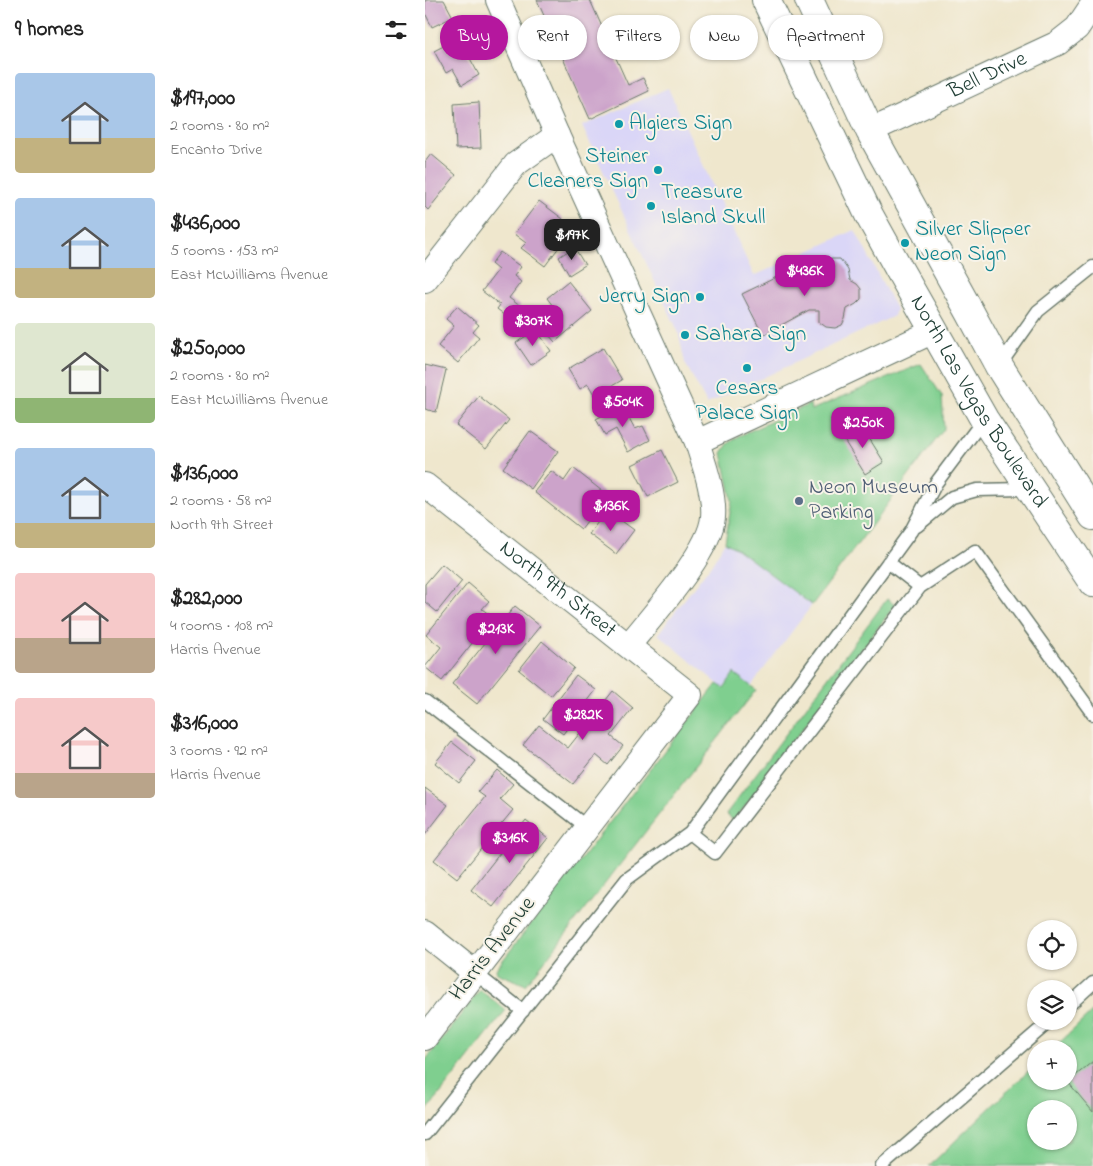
<!DOCTYPE html>
<html lang="en">
<head>
<meta charset="utf-8">
<style>
	body { margin:0; font-family:"Indie Flower",sans-serif; background:#f6f6f6; color:#222; height:100vh; display:flex; flex-direction:column; font-size:19px; white-space:nowrap }
	* { box-sizing:border-box; margin:0 }
	p { font-size:16px; color:#767676 }
	.icon { flex:none; width:28px; height:28px; fill:none; stroke:currentColor; stroke-width:2; stroke-linecap:round; stroke-linejoin:round }
	.map { position:relative; flex:1; overflow:hidden }
	.panel { display:flex; flex-direction:column; background:#fff; width:425px }
	.panel>* { flex:none }
	.guide { position:absolute; left:15px; top:15px; width:475px; height:45px; display:flex; gap:10px }
	.fabs { position:absolute; left:602px; top:920px; display:grid; gap:10px }
	.fabs a { display:grid; place-items:center; width:50px; height:50px; border-radius:50%; background:#fff; box-shadow:0 1px 4px #0004; font-size:25px }
	.price { position:absolute; translate:-50% -42px; padding:0 11px; border-radius:10px; background:#b5179e; color:#fff; font-size:16px; line-height:32px; filter:drop-shadow(0 1px 2px #0008) }
	.price::after { content:''; position:absolute; left:50%; top:30px; width:15px; height:11px; margin-left:-8px; background:inherit; clip-path:polygon(0 0,100% 0,50% 100%) }
	.price.on { background:#222; color:#fff }
	ul { padding:0; list-style:none }
	li { display:flex; align-items:center; gap:15px; height:125px; padding:0 15px }
	li span { display:grid; place-items:center; flex:none; width:140px; height:100px; border-radius:5px; color:#555 }
	li>.icon { margin-inline-start:auto }
	span .icon { width:60px; height:60px; fill:#fffc; stroke-width:1 }
	li b { font-size:21px }
	h2 { display:flex; justify-content:space-between; align-items:center; height:60px; padding:0 15px; font-size:21px }
	.tag { padding:0 18px; border-radius:22px; background:#fff; box-shadow:0 1px 4px #0004; font-size:18px; line-height:45px }
	.tag.on { background:#b5179e; color:#fff }
	main { display:flex; flex:1; min-height:0 }
	.map>svg:first-child { display:block }
</style>
</head>
<body>
<main>
<section class="panel">
<h2>9 homes<svg class="icon" aria-label="filters" viewBox="0 0 24 24"><path d="M4 7h16M4 17h16"/><circle cx="9" cy="7" r="2"/><circle cx="15" cy="17" r="2"/></svg></h2>
<ul>
<li><span style="background:linear-gradient(#a9c7e8 65%,#c2b280 0)"><svg class="icon" aria-label="home" viewBox="0 0 24 24"><path d="M3 11l9-7 9 7M6 9v11h12V9"/></svg></span><div><b>$197,000</b><p>2 rooms · 80 m²</p><p>Encanto Drive</p></div></li>
<li><span style="background:linear-gradient(#a9c7e8 70%,#c2b280 0)"><svg class="icon" aria-label="home" viewBox="0 0 24 24"><path d="M3 11l9-7 9 7M6 9v11h12V9"/></svg></span><div><b>$436,000</b><p>5 rooms · 153 m²</p><p>East McWilliams Avenue</p></div></li>
<li><span style="background:linear-gradient(#dfe7d0 75%,#8fb573 0)"><svg class="icon" aria-label="home" viewBox="0 0 24 24"><path d="M3 11l9-7 9 7M6 9v11h12V9"/></svg></span><div><b>$250,000</b><p>2 rooms · 80 m²</p><p>East McWilliams Avenue</p></div></li>
<li><span style="background:linear-gradient(#a9c7e8 75%,#c2b280 0)"><svg class="icon" aria-label="home" viewBox="0 0 24 24"><path d="M3 11l9-7 9 7M6 9v11h12V9"/></svg></span><div><b>$136,000</b><p>2 rooms · 58 m²</p><p>North 9th Street</p></div></li>
<li><span style="background:linear-gradient(#f6c9c9 65%,#b9a48a 0)"><svg class="icon" aria-label="home" viewBox="0 0 24 24"><path d="M3 11l9-7 9 7M6 9v11h12V9"/></svg></span><div><b>$282,000</b><p>4 rooms · 108 m²</p><p>Harris Avenue</p></div></li>
<li><span style="background:linear-gradient(#f6c9c9 75%,#b9a48a 0)"><svg class="icon" aria-label="home" viewBox="0 0 24 24"><path d="M3 11l9-7 9 7M6 9v11h12V9"/></svg></span><div><b>$316,000</b><p>3 rooms · 92 m²</p><p>Harris Avenue</p></div></li>
</ul>
</section>
<div class="map">
<svg width="668" height="1166" viewBox="0 0 668 1166">
	<rect width="100%" height="100%" fill="#f7f3e8"/>
	<filter id="ink" filterUnits="userSpaceOnUse"><feTurbulence type="fractalNoise" baseFrequency=".02" numOctaves="2"/><feDisplacementMap in="SourceGraphic" scale="10" xChannelSelector="R" yChannelSelector="G"/><feConvolveMatrix kernelMatrix="1 2 1 2 8 2 1 2 1" color-interpolation-filters="sRGB"/></filter>
	<filter id="wash" filterUnits="userSpaceOnUse"><feTurbulence type="fractalNoise" baseFrequency=".0096" numOctaves="4" result="noise"/><feDisplacementMap in="SourceGraphic" scale="20" xChannelSelector="R" yChannelSelector="G"/><feGaussianBlur stdDeviation="1.12" result="paint"/><feColorMatrix in="noise" values="0 0 0 0 0 0 0 0 0 0 0 0 0 0 0 0 0 1.4 0 .05"/><feComposite in="paint" operator="in"/></filter>
	<g filter="url(#wash)">
		<rect width="100%" height="100%" fill="#efe7cd"/>
		<path fill="#dad6f7" d="M243,88l86,188 101,-46 41,79 -2,7 -187,88 -22,-41 -7,-32 -96,-205z
			M300,542l12,7 75,56 -61,81 -17,-13 -11,15 -65,-54 53,-69z"/>
		<path fill="#7fcf8f" stroke="#4f8662" fill-rule="evenodd" d="M496,364l21,32 2,33 -132,176 -75,-56 -12,-7 7,-41 -10,-48 6,-9 11,-8 71,-32 1,6z
			M462,599l8,6 -161,216 -8,-7z
			M309,673l22,17 -230,295 -29,-12 -1,-4 221,-285 7,4z
			M55,990l26,20 -81,103v-52z
			M668,1011v155h-164l107,-102v17h33v-32h-16zM611,1109h33v32h-33z"/>
		<g id="blocks">
			<path fill="#cca3ca" d="M0,0h19l9,17 -21,10 -7,-14z
				M112,0h53l38,85 15,-7 6,13 -59,28z
				M34,38l20,37 -17,10 -9,-16 -7,4 -12,-22z
				M54,102l2,46 -25,1 -2,-45z
				M6,154l25,21 -28,35 -3,-3v-45z
				M114,201l24,18 -6,8 11,8 -23,31 -24,-18 5,-5 -12,-9z
				M149,247l11,18 -16,10 -10,-18z
				M75,252l21,15 -7,9 7,6 -12,16 11,8 -10,13 -13,-10 3,-4 -18,-14 16,-21 -7,-6z
				M403,259h12l8,11 2,10 7,4 4,5v10l-5,5 -9,5 -2,10 -3,6 -7,3 -9,-1 -7,-5v-12h-10l-46,25 -21,-41 45,-22 36,2 1,-12z
				M143,281l24,30 -37,31 -19,-22 17,-14 -6,-8z
				M32,306l22,19 -6,7 6,5 -21,26 -20,-17 16,-20 -8,-7z
				M111,329l15,22 -20,14 -15,-22z
				M178,348l19,32 -27,16 -7,-12 -8,5 -12,-20z
				M0,365l21,5 -10,42 -11,-3z
				M54,396l30,24 -23,29 -30,-24z
				M197,405l13,24 8,-3 7,14 -22,12 -12,-23 -11,6 -9,-16z
				M436,425l23,37 -19,12 -23,-37z
				M105,431l28,20 -27,38 -28,-21z
				M237,450l16,32 -30,15 -16,-32z
				M148,468l34,27 -26,34 -47,-37 17,-21 13,10z
				M182,510l27,20 -18,24 -27,-20z
				M17,564l20,17 -25,31 -12,-10v-18z
				M43,583l21,18 -7,8 11,8 -51,64 -17,-14 16,-20 -15,-12z
				M90,606l25,20 -63,78 -25,-20z
				M117,641l32,27 -23,28 -32,-26z
				M151,675l20,15 -33,44 -20,-15z
				M188,691l20,17 -22,28 12,10 -15,19 -12,-10 -23,29 -50,-39 16,-20 29,23z
				M27,742l24,19 -17,22 -24,-20z
				M72,770l16,14 -13,15 13,11 -56,68 -23,-18 51,-63 -7,-5z
				M0,788l23,17 -23,30z
				M101,820l22,18 -55,69 -22,-17z
				M668,1061v51l-25,-30z"/>
		</g>
	</g>
	<g filter="url(#ink)">
		<use href="#blocks" fill-opacity="0" stroke="#68786a" stroke-width="1"/>
		<g fill="none" stroke-linecap="round" stroke-linejoin="round">
			<defs>
				<path id="lane" d="M574,366l39,-55 55,-44
					M492,526l35,-29 25,-7 53,-1
					M463,562l32,25
					M0,701l163,127
					M265,833l25,20 205,-266 55,-36 118,163
					M50,973l48,38
					M644,1005l24,-22
					M0,1134l202,-255 63,-46 221,-302 25,-48 48,-64
					M457,1166l168,-145"/>
				<g id="street">
					<path d="M73,0l59,135 140,307c7,22 18,53 16,75 -2,34 -62,100 -84,128"/>
					<path id="s1" d="M445,131l188,-88 19,-15 16,-24"/>
					<path d="M0,280l91,-116 41,-29"/>
					<path d="M272,442l237,-111"/>
					<path id="s2" d="M0,485l265,210 -265,343"/>
					<path d="M0,933l50,40"/>
				</g>
				<g id="primary">
					<path id="s3" d="M341,0l103,215 31,56 84,148 109,164"/>
					<path d="M384,0l61,131 101,183 28,52 94,150"/>
				</g>
			</defs>
			<use href="#lane" stroke="#68786a" stroke-width="15"/>
			<use href="#street" stroke="#68786a" stroke-width="26"/>
			<use href="#primary" stroke="#68786a" stroke-width="30"/>
			<use href="#lane" stroke="#fff" stroke-width="12"/>
			<use href="#street" stroke="#fff" stroke-width="24"/>
			<use href="#primary" stroke="#fff" stroke-width="28"/>
		</g>
	</g>
	<g fill="#0f9aa8" stroke="#f7f3e8" stroke-width="2">
		<circle cx="194" cy="124" r="5"/>
		<circle cx="233" cy="170" r="5"/>
		<circle cx="226" cy="206" r="5"/>
		<circle cx="480" cy="243" r="5"/>
		<circle cx="275" cy="297" r="5"/>
		<circle cx="260" cy="335" r="5"/>
		<circle cx="322" cy="368" r="5"/>
	</g>
	<circle fill="#5c6f8a" stroke="#f7f3e8" stroke-width="2" cx="374" cy="501" r="5"/>
	<g text-anchor="middle" dominant-baseline="central" stroke-width="4" stroke-linejoin="round" paint-order="stroke">
		<g font-size="22" fill="#1f3d34" stroke="#f7f3e8">
			<text stroke="none"><textPath href="#s1" startOffset="130">Bell Drive</textPath></text>
			<text stroke="none"><textPath href="#s3" startOffset="455">North Las Vegas Boulevard</textPath></text>
			<text stroke="none"><textPath href="#s2" startOffset="169">North 9th Street</textPath></text>
			<text transform="translate(68 949) rotate(-52)">Harris Avenue</text>
		</g>
		<g font-size="22" fill="#0d838f" stroke="#f7f3e8" text-anchor="start">
			<text x="204" y="124">Algiers Sign</text>
			<text x="223" y="157" text-anchor="end">Steiner<tspan x="223" dy="25">Cleaners Sign</tspan></text>
			<text x="236" y="193">Treasure<tspan x="236" dy="25">Island Skull</tspan></text>
			<text x="490" y="230">Silver Slipper<tspan x="490" dy="25">Neon Sign</tspan></text>
			<text x="265" y="297" text-anchor="end">Jerry Sign</text>
			<text x="270" y="335">Sahara Sign</text>
			<text x="322" y="389" text-anchor="middle">Cesars<tspan x="322" dy="25">Palace Sign</tspan></text>
		</g>
		<g font-size="22" fill="#4e5e75" stroke="#f7f3e8" text-anchor="start">
			<text x="384" y="488">Neon Museum<tspan x="384" dy="25">Parking</tspan></text>
		</g>
	</g>
</svg>
<div class="fabs">
<a><svg class="icon" aria-label="locate" viewBox="0 0 24 24"><circle cx="12" cy="12" r="6"/><path d="M12 2v4M12 18v4M2 12h4M18 12h4"/></svg></a>
<a><svg class="icon" aria-label="layers" viewBox="0 0 24 24"><path d="M12 4l9 5-9 5-9-5zM3 14l9 5 9-5"/></svg></a>
<a>+</a>
<a>−</a>
</div>
<b class="price on" style="left:147px;top:261px">$197K</b>
<b class="price" style="left:380px;top:297px">$436K</b>
<b class="price" style="left:108px;top:347px">$307K</b>
<b class="price" style="left:198px;top:428px">$504K</b>
<b class="price" style="left:438px;top:449px">$250K</b>
<b class="price" style="left:186px;top:532px">$136K</b>
<b class="price" style="left:71px;top:655px">$213K</b>
<b class="price" style="left:158px;top:741px">$282K</b>
<b class="price" style="left:85px;top:864px">$316K</b>
<div class="guide">
<a class="tag on">Buy</a>
<a class="tag">Rent</a>
<a class="tag">Filters</a>
<a class="tag">New</a>
<a class="tag">Apartment</a>
</div>
</div>
</main>
</body>
</html>
